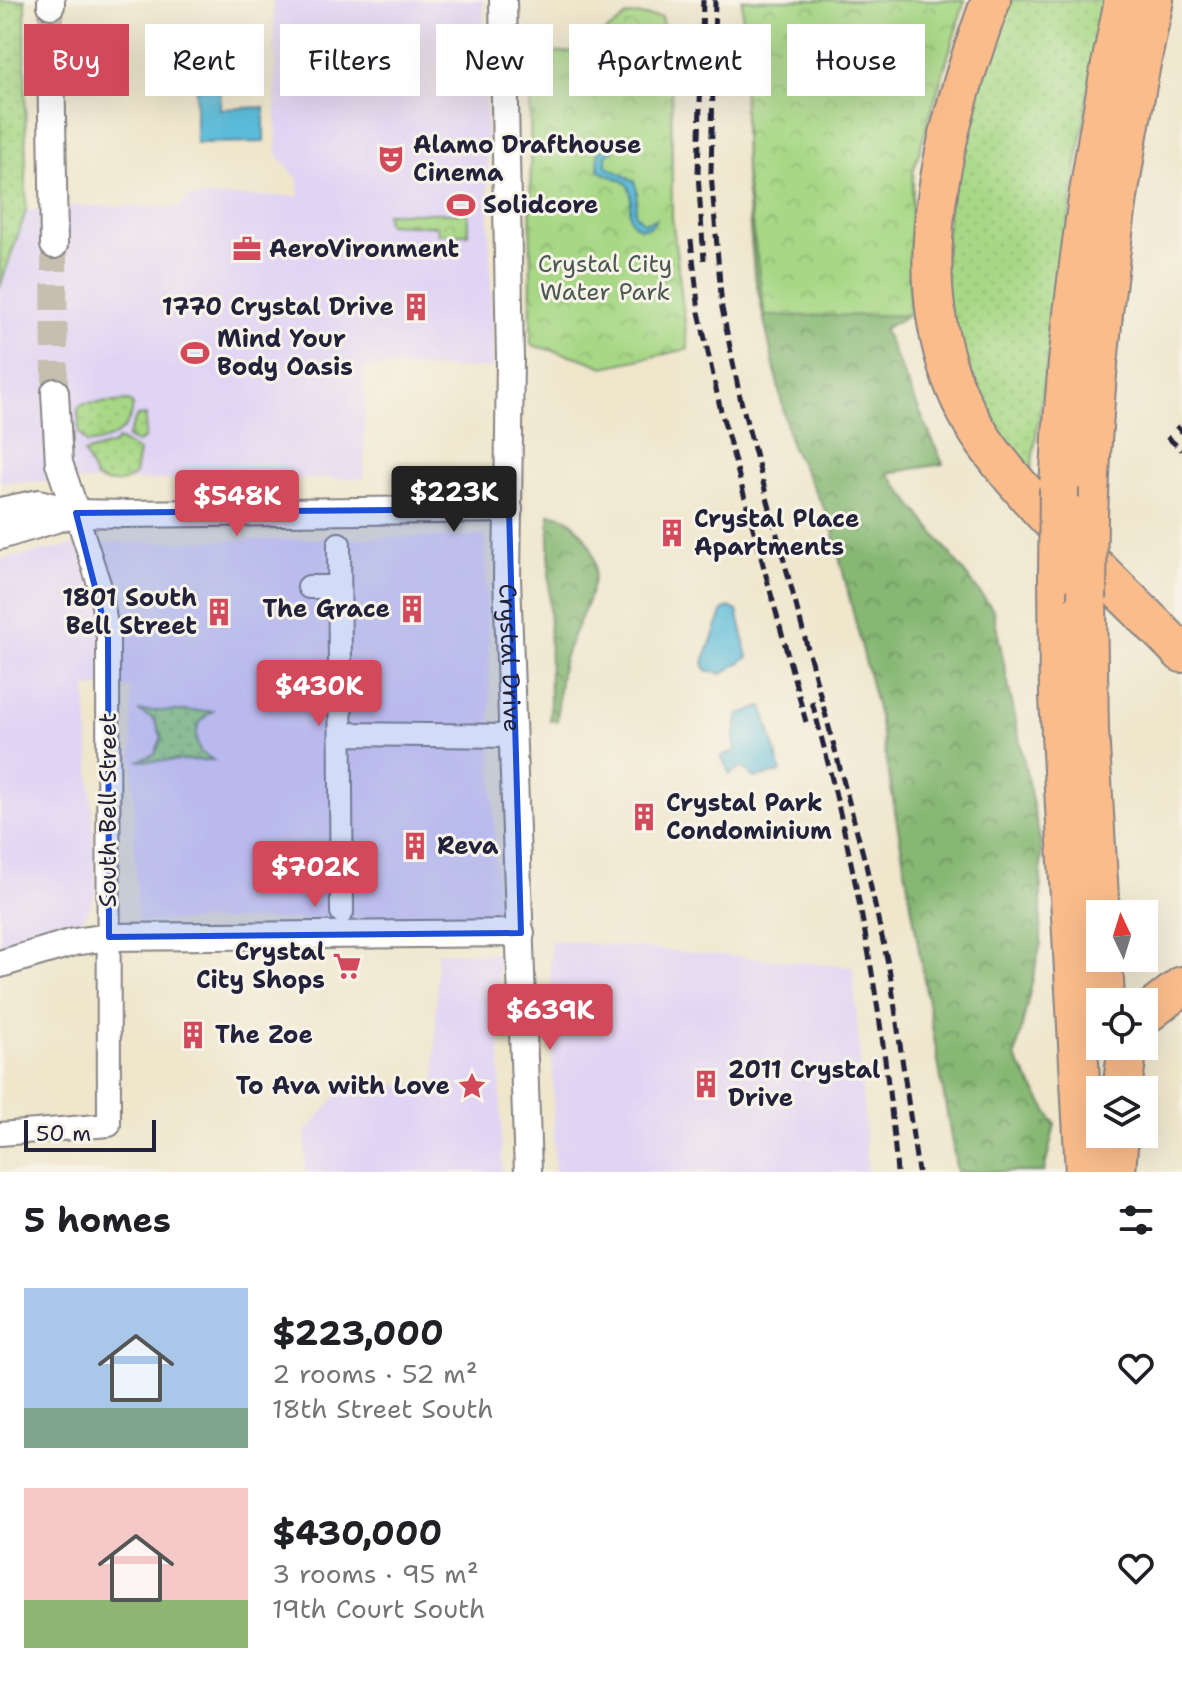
<!DOCTYPE html>
<html lang="en">
<head>
<meta charset="utf-8">
<style>
	body { margin:0; font-family:"Shantell Sans",sans-serif; background:#f6f6f6; color:#202124; height:100vh; display:flex; flex-direction:column; font-size:30px; white-space:nowrap }
	* { box-sizing:border-box; margin:0 }
	p { font-size:26px; color:#757577 }
	.icon { flex:none; width:44px; height:44px; fill:none; stroke:currentColor; stroke-width:2; stroke-linecap:round; stroke-linejoin:round }
	.map { position:relative; height:1172px; overflow:hidden }
	.sheet { display:flex; flex-direction:column; background:#fff; flex:1 }
	.sheet>* { flex:none }
	.guide { position:absolute; left:24px; top:24px; width:1134px; height:72px; display:flex; gap:16px }
	.needle { width:52px; rotate:356deg }
	.buttons { position:absolute; left:1086px; top:900px; display:grid; gap:16px }
	.buttons a { display:grid; place-items:center; width:72px; height:72px; border-radius:0px; background:#fff; box-shadow:0 8px 32px #0002; font-size:40px }
	.scale { position:absolute; left:24px; bottom:20px; width:132px; box-sizing:border-box; padding-left:8px; border:4px solid #22223b; border-top:0; font-size:22px; line-height:28px; white-space:nowrap; color:#22223b; -webkit-text-stroke:6px #f7f3e8; paint-order:stroke }
	.price { position:absolute; translate:-50% -68px; padding:0 18px; border-radius:8px; background:#d1495b; color:#fff; font-size:26px; line-height:52px; filter:drop-shadow(0 2px 4px #0008) }
	.price::after { content:''; position:absolute; left:50%; top:48px; width:24px; height:18px; margin-left:-12px; background:inherit; clip-path:polygon(0 0,100% 0,50% 100%) }
	.price.selected { background:#222; color:#fff }
	ul { padding:0; list-style:none }
	li { display:flex; align-items:center; gap:24px; height:200px; padding:0 24px }
	li span { display:grid; place-items:center; flex:none; width:224px; height:160px; border-radius:0px; color:#555 }
	li>.icon { margin-inline-start:auto }
	span .icon { width:96px; height:96px; fill:#fffc; stroke-width:1 }
	li b { font-size:34px }
	h2 { display:flex; justify-content:space-between; align-items:center; height:96px; padding:0 24px; font-size:34px }
	.chip { padding:0 28px; border-radius:0px; background:#fff; box-shadow:0 8px 32px #0002; font-size:28px; line-height:72px }
	.chip.selected { background:#d1495b; color:#fff }
	.map>svg:first-child { display:block }
</style>
</head>
<body>
<div class="map">
<svg width="1182" height="1172" viewBox="0 0 1182 1172">
	<defs>
		<pattern id="grass-dots" width="8" height="8" patternUnits="userSpaceOnUse" patternTransform="scale(2)"><rect width="8" height="8" fill="#a8d886"/><path d="M2 2h.1M6 6h.1" fill="none" stroke="#90b975" stroke-width="1.8" stroke-linecap="round"/></pattern>
		<pattern id="forest-crowns" width="20" height="18" patternUnits="userSpaceOnUse" patternTransform="scale(2)"><rect width="20" height="18" fill="#86b873"/><path d="M2 6a3 3 0 1 1 6 0M12 15a3 3 0 1 1 6 0" fill="none" stroke="#6d9560"/></pattern>
		<pattern id="park-crowns" width="20" height="18" patternUnits="userSpaceOnUse" patternTransform="scale(2)"><rect width="20" height="18" fill="#a8d886"/><path d="M2 6a3 3 0 1 1 6 0M12 15a3 3 0 1 1 6 0" fill="none" stroke="#90b975"/></pattern>
	</defs>
	<rect width="100%" height="100%" fill="#f7f3e8"/>
	<filter id="ink" filterUnits="userSpaceOnUse"><feTurbulence type="fractalNoise" baseFrequency=".0125" numOctaves="2"/><feDisplacementMap in="SourceGraphic" scale="16" xChannelSelector="R" yChannelSelector="G"/><feConvolveMatrix kernelMatrix="1 2 1 2 8 2 1 2 1" color-interpolation-filters="sRGB"/></filter>
	<filter id="wash" filterUnits="userSpaceOnUse"><feTurbulence type="fractalNoise" baseFrequency=".006" numOctaves="4" result="noise"/><feDisplacementMap in="SourceGraphic" scale="32" xChannelSelector="R" yChannelSelector="G"/><feGaussianBlur stdDeviation="1.8" result="paint"/><feColorMatrix in="noise" values="0 0 0 0 0 0 0 0 0 0 0 0 0 0 0 0 0 1.4 0 .05"/><feComposite in="paint" operator="in"/></filter>
	<g filter="url(#wash)">
		<rect width="100%" height="100%" fill="#efe6cc"/>
		<path fill="#e0d4f4" d="M273,0h210l10,368h-128l-1,110 -364,4v-200l26,-71 48,-5 105,1 10,-10 111,-1 -2,-17 -21,-25z
			M485,536l12,379 -360,7 -6,-234 -45,-1 10,207 -12,23 -12,11 -72,20v-388l84,-17z
			M550,940l303,27 15,205h-313z
			M437,952l61,2 4,218h-197v-38l42,-51 88,3z"/>
		<path fill="url(#grass-dots)" stroke="#657d60" stroke-width="2" d="M0,0h25l1,211 -26,76z
			M1008,0h100l-12,42 -66,434 -44,-59 -44,-129 6,-78 29,-122z
			M129,401l4,4c-2,26 -22,36 -46,39l-8,-11 -1,-25 6,-4z
			M146,415l-1,22 -8,6 -10,-5 10,-22z
			M118,440l21,11 -4,24c-13,9 -24,10 -39,4l-12,-26 30,-9z
			M138,711h75c-17,10 -20,23 -13,41l13,8 -75,1 17,-7 7,-17 -8,-18z"/>
		<path fill="url(#forest-crowns)" stroke="#546d57" stroke-width="2" d="M744,0l208,43 -39,129 -4,143 -26,14 60,135 -55,9 105,137 48,235v98l-26,114 40,67 -11,48h-87l-78,-455 -49,-198 -39,-73 -37,-174 -9,-100z
			M549,514c14,0 22,6 31,17 36,40 -3,85 -16,128 -6,19 -5,42 -7,62h-7z"/>
		<path fill="url(#park-crowns)" stroke="#657d60" stroke-width="2" d="M742,0h223l-52,172 -4,143 -144,1 -20,-144z
			M628,15l34,2v8h9l1,192 16,132 -84,18 -23,-9 -50,-13 -1,-291 39,-2 18,-5z
			M386,213h82v21h-30l-1,-8 -50,-2z"/>
		<path fill="#5bbcd9" stroke="#3e6f8a" stroke-width="2" d="M196,89h24v20l44,-2v35l-68,1z
			M612,142l7,3 -13,10v11l28,15 3,10 -2,23 9,9 12,-4 -6,8 -10,1c-21,-11 -2,-26 -12,-42 -6,-9 -21,-9 -29,-16l-1,-17z
			M729,607l8,4 11,46 -26,17 -16,-4 -3,-7 20,-53z
			M763,707l18,65 -26,6 -13,-11 -12,7 -9,-18 15,-5 -2,-13 5,-24z"/>
	</g>
	<g filter="url(#ink)">
		<g fill="none" stroke-linecap="round" stroke-linejoin="round">
			<path stroke="#c6bfaf" stroke-width="26" stroke-dasharray="26 13" stroke-linecap="butt" d="M51,5v47
				M54,245l1,147"/>
			<defs>
				<path id="minor" d="M339,544l3,368
					M309,587h30
					M342,734l172,2
					M0,1134l109,-9 -1,-487 -8,-51 -24,-74"/>
				<g id="tertiary">
					<path id="s1" d="M503,0l7,359 -3,219 21,594"/>
					<path d="M51,5v-5"/>
					<path d="M51,52l3,193"/>
					<path d="M55,392l4,71 17,50"/>
					<path d="M0,511l39,-8 37,10 51,1 382,-5"/>
					<path d="M0,536l76,-23"/>
					<path d="M0,964l74,-22 35,-5 412,-4"/>
				</g>
				<path id="motorway" d="M991,0c-53,144 -100,317 0,451 52,69 130,139 191,202
					M1059,488c8,-165 31,-327 65,-488
					M1088,515c7,-174 29,-344 66,-515
					M1058,573l1,124 26,475
					M1087,599l2,131 11,184
					M1103,958l2,44
					M1144,1016l38,-30
					M1122,1090l6,-44
					M1116,1172l3,-38"/>
			</defs>
			<use href="#minor" stroke="#888484" stroke-width="26"/>
			<use href="#tertiary" stroke="#888484" stroke-width="30"/>
			<use href="#motorway" stroke="#888484" stroke-width="42"/>
			<use href="#minor" stroke="#fff" stroke-width="22"/>
			<use href="#tertiary" stroke="#fff" stroke-width="26"/>
			<use href="#motorway" stroke="#fabc8b" stroke-width="38"/>
			<path stroke="#22223b" stroke-width="5" stroke-dasharray="12 6" stroke-linecap="butt" d="M703,0l-5,174 6,86
				M715,0l-4,173 11,135 18,89 126,468 24,108 28,199
				M691,240l8,72 21,95 86,315
				M1176,426l6,6
				M1167,437l15,13
				M812,702c42,154 72,311 85,470"/>
			<defs>
				<path id="motorway-bridge" d="M1058,573l1,-85
					M1087,599l1,-84"/>
			</defs>
			<use href="#motorway-bridge" stroke="#888484" stroke-width="42" stroke-linecap="butt"/>
			<use href="#motorway-bridge" stroke="#fabc8b" stroke-width="38"/>
		</g>
	</g>
	<path fill="#1d4ed8" fill-opacity="0.2" stroke="#1d4ed8" stroke-width="6" stroke-linejoin="round" d="M509,509l12,424 -412,4 -1,-299 -32,-125z"/>
	<defs>
		<symbol id="theatre-bare" viewBox="-9 -9 18 18"><path d="M-5-5.5Q0-4 5-5.5V0Q5 5 0 6Q-5 5-5 0ZM-3.3-2.5H-1v1.5H-3.3ZM1-2.5H3.3v1.5H1ZM-2.8 1Q0 5.5 2.8 1Z" fill="#d1495b" stroke="#f7f3e8" stroke-width="2.5" paint-order="stroke"/></symbol>
		<symbol id="stadium-bare" viewBox="-9 -9 18 18"><path d="M0-5a6.5 5 0 1 0 0 10a6.5 5 0 1 0 0-10ZM-3.5-1.8h7v3.6h-7Z" fill="#d1495b" stroke="#f7f3e8" stroke-width="2.5" paint-order="stroke"/></symbol>
		<symbol id="office-bare" viewBox="-9 -9 18 18"><path d="M-6-3h4V-5.5h4V-3h4V5H-6ZM-1-4.5V-3h2v-1.5ZM-6 0V1H6V0Z" fill="#d1495b" stroke="#f7f3e8" stroke-width="2.5" paint-order="stroke"/></symbol>
		<symbol id="building-bare" viewBox="-9 -9 18 18"><path d="M-4-6H4V6H1V3H-1V6H-4ZM-2.5-4.3h1.7v1.8h-1.7ZM.8-4.3h1.7v1.8H.8ZM-2.5-1h1.7V.8h-1.7ZM.8-1h1.7V.8H.8Z" fill="#d1495b" stroke="#f7f3e8" stroke-width="2.5" paint-order="stroke"/></symbol>
		<symbol id="supermarket-bare" viewBox="-9 -9 18 18"><path d="M-6-5.5h2.5l.6 2H6L4.5 2H-2.5L-4.4-4H-6ZM-1.5 3.2a1.3 1.3 0 1 0 .1 0ZM3 3.2a1.3 1.3 0 1 0 .1 0Z" fill="#d1495b" stroke="#f7f3e8" stroke-width="2.5" paint-order="stroke"/></symbol>
		<symbol id="sight-bare" viewBox="-9 -9 18 18"><path d="M0-6L1.8-2.2L6-1.7L2.9 1.2L3.7 5.4L0 3.3L-3.7 5.4L-2.9 1.2L-6-1.7L-1.8-2.2Z" fill="#d1495b" stroke="#f7f3e8" stroke-width="2.5" paint-order="stroke"/></symbol>
	</defs>
	<g fill-rule="evenodd">
		<use href="#theatre-bare" x="371" y="139" width="40" height="40"/>
		<use href="#stadium-bare" x="441" y="185" width="40" height="40"/>
		<use href="#office-bare" x="227" y="229" width="40" height="40"/>
		<use href="#building-bare" x="396" y="287" width="40" height="40"/>
		<use href="#stadium-bare" x="175" y="333" width="40" height="40"/>
		<use href="#building-bare" x="652" y="513" width="40" height="40"/>
		<use href="#building-bare" x="392" y="589" width="40" height="40"/>
		<use href="#building-bare" x="199" y="592" width="40" height="40"/>
		<use href="#building-bare" x="624" y="797" width="40" height="40"/>
		<use href="#building-bare" x="395" y="826" width="40" height="40"/>
		<use href="#supermarket-bare" x="327" y="946" width="40" height="40"/>
		<use href="#building-bare" x="173" y="1015" width="40" height="40"/>
		<use href="#building-bare" x="686" y="1064" width="40" height="40"/>
		<use href="#sight-bare" x="452" y="1066" width="40" height="40"/>
	</g>
	<g text-anchor="middle" dominant-baseline="central" stroke-width="6" stroke-linejoin="round" paint-order="stroke">
		<g font-size="24" font-weight="bold" fill="#22223b" stroke="#f7f3e8" text-anchor="start">
			<text x="413" y="145">Alamo Drafthouse<tspan x="413" dy="28">Cinema</tspan></text>
			<text x="483" y="205">Solidcore</text>
			<text x="269" y="249">AeroVironment</text>
			<text x="394" y="307" text-anchor="end">1770 Crystal Drive</text>
			<text x="217" y="339">Mind Your<tspan x="217" dy="28">Body Oasis</tspan></text>
			<text x="694" y="519">Crystal Place<tspan x="694" dy="28">Apartments</tspan></text>
			<text x="197" y="598" text-anchor="end">1801 South<tspan x="197" dy="28">Bell Street</tspan></text>
			<text x="390" y="609" text-anchor="end">The Grace</text>
			<text x="666" y="803">Crystal Park<tspan x="666" dy="28">Condominium</tspan></text>
			<text x="437" y="846">Reva</text>
			<text x="325" y="952" text-anchor="end">Crystal<tspan x="325" dy="28">City Shops</tspan></text>
			<text x="215" y="1035">The Zoe</text>
			<text x="728" y="1070">2011 Crystal<tspan x="728" dy="28">Drive</tspan></text>
			<text x="450" y="1086" text-anchor="end">To Ava with Love</text>
		</g>
		<g font-size="24" fill="#4a5952" stroke="#f7f3e8">
			<text x="605" y="264">Crystal City<tspan x="605" dy="28">Water Park</tspan></text>
		</g>
		<g font-size="24" fill="#22223b" stroke="#f7f3e8">
			<text stroke="none"><textPath href="#s1" startOffset="658">Crystal Drive</textPath></text>
			<text transform="translate(108 810) rotate(-90)">South Bell Street</text>
		</g>
	</g>
</svg>
<div class="buttons">
<a><svg class="needle" viewBox="-14 -14 28 28"><path d="M0-13l5 13h-10z" fill="#e53935"/><path d="M0 13l5-13h-10z" fill="#757577"/></svg></a>
<a><svg class="icon" aria-label="locate" viewBox="0 0 24 24"><circle cx="12" cy="12" r="6"/><path d="M12 2v4M12 18v4M2 12h4M18 12h4"/></svg></a>
<a><svg class="icon" aria-label="layers" viewBox="0 0 24 24"><path d="M12 4l9 5-9 5-9-5zM3 14l9 5 9-5"/></svg></a>
</div>
<div class="scale">50 m</div>
<b class="price selected" style="left:454px;top:534px">$223K</b>
<b class="price" style="left:237px;top:538px">$548K</b>
<b class="price" style="left:319px;top:728px">$430K</b>
<b class="price" style="left:315px;top:909px">$702K</b>
<b class="price" style="left:550px;top:1052px">$639K</b>
<div class="guide">
<a class="chip selected">Buy</a>
<a class="chip">Rent</a>
<a class="chip">Filters</a>
<a class="chip">New</a>
<a class="chip">Apartment</a>
<a class="chip">House</a>
</div>
</div>
<section class="sheet">
<h2>5 homes<svg class="icon" aria-label="filters" viewBox="0 0 24 24"><path d="M4 7h16M4 17h16"/><circle cx="9" cy="7" r="2"/><circle cx="15" cy="17" r="2"/></svg></h2>
<ul>
<li><span style="background:linear-gradient(#a9c7e8 75%,#7fa58c 0)"><svg class="icon" aria-label="home" viewBox="0 0 24 24"><path d="M3 11l9-7 9 7M6 9v11h12V9"/></svg></span><div><b>$223,000</b><p>2 rooms · 52 m²</p><p>18th Street South</p></div><svg class="icon" aria-label="heart" viewBox="0 0 24 24"><path d="M12 20l-8-8c-3-5 5-10 8-4 3-6 11-1 8 4z"/></svg></li>
<li><span style="background:linear-gradient(#f6c9c9 70%,#8fb573 0)"><svg class="icon" aria-label="home" viewBox="0 0 24 24"><path d="M3 11l9-7 9 7M6 9v11h12V9"/></svg></span><div><b>$430,000</b><p>3 rooms · 95 m²</p><p>19th Court South</p></div><svg class="icon" aria-label="heart" viewBox="0 0 24 24"><path d="M12 20l-8-8c-3-5 5-10 8-4 3-6 11-1 8 4z"/></svg></li>
</ul>
</section>
</body>
</html>
